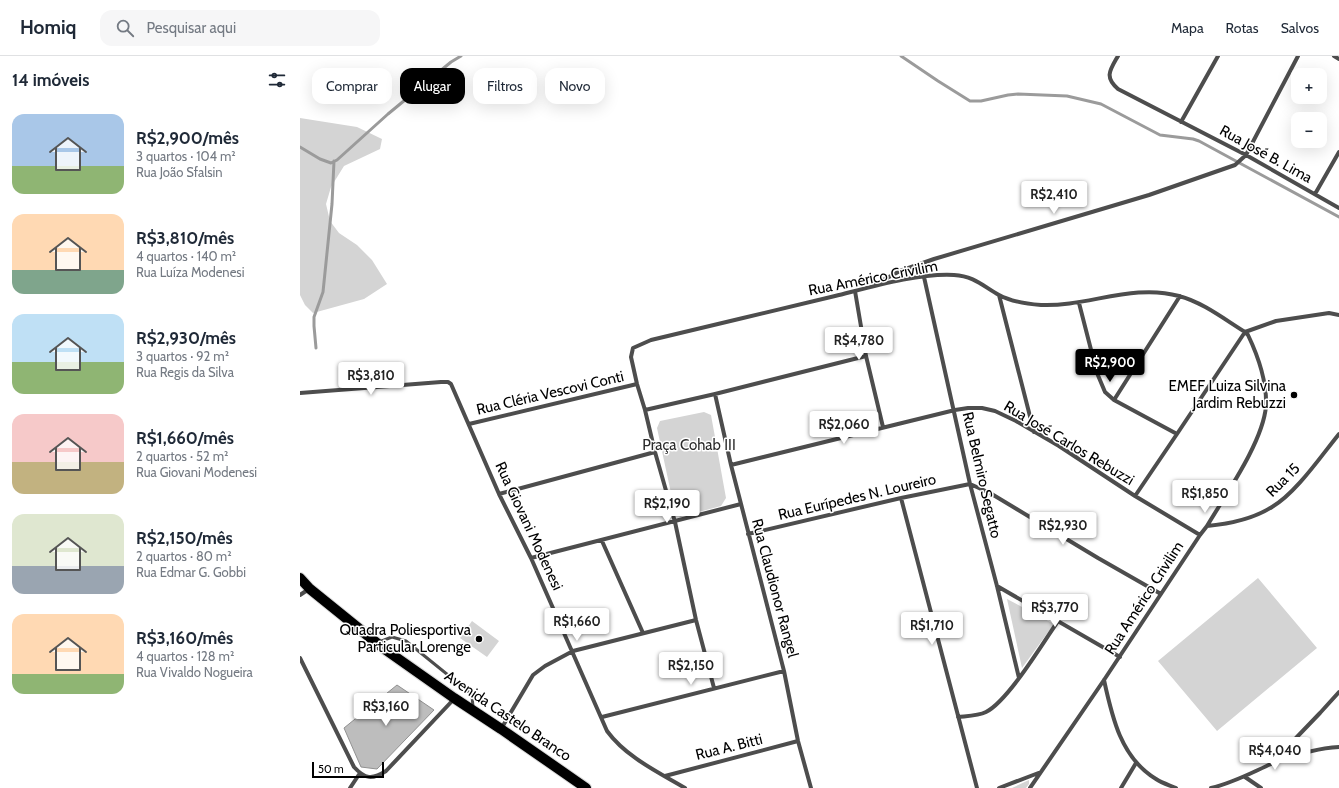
<!DOCTYPE html>
<html lang="pt">
<head>
<meta charset="utf-8">
<style>
	body { margin:0; font-family:Cabin,sans-serif; background:#f6f6f7; color:#1f2937; height:100vh; display:flex; flex-direction:column; font-size:15px; white-space:nowrap }
	* { box-sizing:border-box; margin:0 }
	p { font-size:13px; color:#747a83 }
	.icon { flex:none; width:22px; height:22px; fill:none; stroke:currentColor; stroke-width:2; stroke-linecap:round; stroke-linejoin:round }
	.map { position:relative; flex:1; overflow:hidden }
	.panel { display:flex; flex-direction:column; background:#fff; width:300px }
	.panel>* { flex:none }
	.guide { position:absolute; left:12px; top:12px; width:380px; height:36px; display:flex; gap:8px }
	.fabs { position:absolute; left:991px; top:12px; display:grid; gap:8px }
	.fabs a { display:grid; place-items:center; width:36px; height:36px; border-radius:8px; background:#fff; box-shadow:0 4px 16px #0002; font-size:20px }
	.scale { position:absolute; left:12px; bottom:10px; width:72px; box-sizing:border-box; padding-left:4px; border:2px solid #000; border-top:0; font-size:11px; line-height:14px; white-space:nowrap; color:#000; -webkit-text-stroke:3px #fff; paint-order:stroke }
	.price { position:absolute; translate:-50% -34px; padding:0 9px; border-radius:4px; background:#fff; color:#222; font-size:13px; line-height:26px; filter:drop-shadow(0 1px 2px #0008) }
	.price::after { content:''; position:absolute; left:50%; top:24px; width:12px; height:9px; margin-left:-6px; background:inherit; clip-path:polygon(0 0,100% 0,50% 100%) }
	.price.on { background:#000; color:#fff }
	ul { padding:0; list-style:none }
	li { display:flex; align-items:center; gap:12px; height:100px; padding:0 12px }
	li span { display:grid; place-items:center; flex:none; width:112px; height:80px; border-radius:12px; color:#555 }
	li>.icon { margin-inline-start:auto }
	span .icon { width:48px; height:48px; fill:#fffc; stroke-width:1 }
	li b { font-size:17px }
	h2 { display:flex; justify-content:space-between; align-items:center; height:48px; padding:0 12px; font-size:17px }
	.chip { padding:0 14px; border-radius:12px; background:#fff; box-shadow:0 4px 16px #0002; font-size:14px; line-height:36px }
	.chip.on { background:#000; color:#fff }
	header { display:flex; align-items:center; gap:24px; box-sizing:border-box; height:56px; padding:0 20px; background:#fff; border-bottom:1px solid #e0e1e3 }
	header strong { font-size:19px }
	nav { display:flex; gap:22px; margin-inline-start:auto; font-size:14px }
	.search { width:280px; height:36px; background:#f6f6f7; display:flex; align-items:center; gap:10px; box-sizing:border-box; padding:0 14px; border-radius:12px; color:#747a83; font-size:15px }
	main { display:flex; flex:1; min-height:0 }
	.map>svg:first-child { display:block }
</style>
</head>
<body>
<header>
<strong>Homiq</strong>
<div class="search"><svg class="icon" aria-label="search" viewBox="0 0 24 24"><circle cx="10" cy="10" r="6"/><path d="M15 15l6 6"/></svg>Pesquisar aqui</div>
<nav><a>Mapa</a><a>Rotas</a><a>Salvos</a></nav>
</header>
<main>
<section class="panel">
<h2>14 imóveis<svg class="icon" aria-label="filters" viewBox="0 0 24 24"><path d="M4 7h16M4 17h16"/><circle cx="9" cy="7" r="2"/><circle cx="15" cy="17" r="2"/></svg></h2>
<ul>
<li><span style="background:linear-gradient(#a9c7e8 65%,#8fb573 0)"><svg class="icon" aria-label="home" viewBox="0 0 24 24"><path d="M3 11l9-7 9 7M6 9v11h12V9"/></svg></span><div><b>R$2,900/mês</b><p>3 quartos · 104 m²</p><p>Rua João Sfalsin</p></div></li>
<li><span style="background:linear-gradient(#ffd9b3 70%,#7fa58c 0)"><svg class="icon" aria-label="home" viewBox="0 0 24 24"><path d="M3 11l9-7 9 7M6 9v11h12V9"/></svg></span><div><b>R$3,810/mês</b><p>4 quartos · 140 m²</p><p>Rua Luíza Modenesi</p></div></li>
<li><span style="background:linear-gradient(#bfe0f5 60%,#8fb573 0)"><svg class="icon" aria-label="home" viewBox="0 0 24 24"><path d="M3 11l9-7 9 7M6 9v11h12V9"/></svg></span><div><b>R$2,930/mês</b><p>3 quartos · 92 m²</p><p>Rua Regis da Silva</p></div></li>
<li><span style="background:linear-gradient(#f6c9c9 60%,#c2b280 0)"><svg class="icon" aria-label="home" viewBox="0 0 24 24"><path d="M3 11l9-7 9 7M6 9v11h12V9"/></svg></span><div><b>R$1,660/mês</b><p>2 quartos · 52 m²</p><p>Rua Giovani Modenesi</p></div></li>
<li><span style="background:linear-gradient(#dfe7d0 65%,#9aa5b1 0)"><svg class="icon" aria-label="home" viewBox="0 0 24 24"><path d="M3 11l9-7 9 7M6 9v11h12V9"/></svg></span><div><b>R$2,150/mês</b><p>2 quartos · 80 m²</p><p>Rua Edmar G. Gobbi</p></div></li>
<li><span style="background:linear-gradient(#ffd9b3 75%,#8fb573 0)"><svg class="icon" aria-label="home" viewBox="0 0 24 24"><path d="M3 11l9-7 9 7M6 9v11h12V9"/></svg></span><div><b>R$3,160/mês</b><p>4 quartos · 128 m²</p><p>Rua Vivaldo Nogueira</p></div></li>
</ul>
</section>
<div class="map">
<svg width="1039" height="732" viewBox="0 0 1039 732">
	<rect width="100%" height="100%" fill="#fff"/>
	<path fill="#d4d4d4" d="M0,62l57,9 25,12 -2,10 -36,17 -13,21 -5,17 4,17 9,12 18,12 15,15 15,24 -23,15 -51,14 -8,-8 -5,-10z
		M404,356l7,3 15,83 -5,8 -41,11 -6,-10 -17,-79 3,-7z
		M958,522l59,70 -100,83 -59,-70z
		M707,543l47,25 -32,44z
		M172,565l27,20 -12,16 -27,-19z
		M729,724v4l-3,4h-14z"/>
	<g fill="none" stroke-linecap="round" stroke-linejoin="round">
		<path stroke="#9b9b9b" stroke-width="3" d="M601,0l37,25 32,20h11l27,-6 10,-1 49,2 34,8 59,31 33,4 6,2 140,76
			M0,91l20,12 11,4 6,-3 51,-46 63,-52 10,-6
			M16,292l-2,-22v-9l9,-25 9,-88 2,-43"/>
	</g>
	<path fill="#bdbdbd" stroke="#919191" d="M97,629l37,25 -57,59 -16,-2 -17,-39z"/>
	<g fill="none" stroke-linecap="round" stroke-linejoin="round">
		<defs>
			<path id="primary" d="M0,522l10,11 73,59 71,50 47,31 85,59"/>
		</defs>
		<use href="#primary" stroke="#dbdbdb" stroke-width="12"/>
		<path stroke="#4d4d4d" stroke-width="3" d="M79,586l13,-5 14,4 63,51 3,4 1,11"/>
		<path stroke="#4d4d4d" stroke-width="4" d="M818,0c-8,14 -14,21 0,33l128,66 93,53
			M1034,0l5,3
			M881,66l37,-66
			M1015,138l24,-42
			M624,221l46,207 27,102 22,92
			M574,229l26,-14 34,-12 215,-64 86,-30 11,-10 52,-99
			M555,235l11,65 17,71
			M699,239l35,137
			M779,247l18,70 8,19 9,8 63,34
			M0,337l141,-11h7l3,2 48,110 32,64 76,173c19,26 51,41 78,57
			M415,338l16,71 53,206 14,70 13,47
			M814,344l66,-104
			M345,354l70,-16 151,-38
			M169,368l168,-40
			M431,409l224,-55 13,-2h14l13,3 21,10 43,25 76,50 65,39
			M199,438l156,-42
			M835,440l42,-62 68,-102 31,-11 53,-8 10,2
			M601,442l76,290
			M907,470c23,-2 46,-7 65,-19 24,-14 49,-51 67,-73
			M448,478l153,-36 69,-14 20,9 108,65 63,36
			M302,485l41,92
			M231,502l210,-54
			M697,530l123,71
			M0,539l9,-6
			M0,602l54,109c11,12 18,13 32,4l68,-72
			M804,624c8,37 17,78 52,99 6,4 13,6 20,9
			M414,632l-18,-68 -21,-98 -20,-70 -10,-42 -8,-26 -6,-27 2,-9 18,-8c61,-15 123,-29 184,-44 36,-9 83,-23 119,-21 20,1 29,11 45,20 13,7 28,9 42,10 46,2 92,-22 138,-9 23,6 45,23 66,36l3,3c10,21 19,47 18,71 -3,36 -40,88 -59,120l-7,9 -96,145 -74,108
			M302,661l182,-46
			M658,661c9,-1 20,-1 28,-5 22,-11 57,-69 72,-91
			M201,673l32,-54 12,-9 28,-15 123,-31
			M972,707l48,-50 19,-21
			M365,720l133,-35
			M945,721l16,11
			M50,732l10,-15
			M699,732l42,-16
			M821,732l15,-25
			M911,732c22,-5 40,-15 60,-24 21,-8 45,-16 68,-17"/>
		<use href="#primary" stroke="#000" stroke-width="10"/>
	</g>
	<g fill="#000" stroke="#fff" stroke-width="1.5">
		<circle cx="994" cy="339" r="4"/>
		<circle cx="179" cy="583" r="4"/>
	</g>
	<g text-anchor="middle" dominant-baseline="central" stroke-width="3" stroke-linejoin="round" paint-order="stroke">
		<g font-size="15" fill="#000" stroke="#fff">
			<text transform="translate(966 98) rotate(29)">Rua José B. Lima</text>
			<text transform="translate(573 222) rotate(-11)">Rua Américo Crivilim</text>
			<text transform="translate(250 337) rotate(-13)">Rua Cléria Vescovi Conti</text>
			<text transform="translate(769 387) rotate(31)">Rua José Carlos Rebuzzi</text>
			<text transform="translate(682 419) rotate(77)">Rua Belmiro Segatto</text>
			<text transform="translate(983 424) rotate(-45)">Rua 15</text>
			<text transform="translate(557 441) rotate(-13)">Rua Eurípedes N. Loureiro</text>
			<text transform="translate(229 470) rotate(65)">Rua Giovani Modenesi</text>
			<text transform="translate(475 532) rotate(75)">Rua Claudionor Rangel</text>
			<text transform="translate(844 542) rotate(-57)">Rua Américo Crivilim</text>
			<text transform="translate(208 660) rotate(34)">Avenida Castelo Branco</text>
			<text transform="translate(429 691) rotate(-14)">Rua A. Bitti</text>
		</g>
		<g font-size="15" fill="#000" stroke="#fff" text-anchor="end">
			<text x="986" y="330">EMEF Luiza Silvina<tspan x="986" dy="17">Jardim Rebuzzi</tspan></text>
			<text x="171" y="574">Quadra Poliesportiva<tspan x="171" dy="17">Particular Lorenge</tspan></text>
		</g>
		<g font-size="15" fill="#2b2b2b" stroke="#fff">
			<text x="389" y="389">Praça Cohab III</text>
		</g>
	</g>
</svg>
<div class="fabs">
<a>+</a>
<a>−</a>
</div>
<div class="scale">50 m</div>
<b class="price" style="left:754px;top:159px">R$2,410</b>
<b class="price" style="left:559px;top:305px">R$4,780</b>
<b class="price on" style="left:810px;top:327px">R$2,900</b>
<b class="price" style="left:71px;top:340px">R$3,810</b>
<b class="price" style="left:544px;top:389px">R$2,060</b>
<b class="price" style="left:905px;top:458px">R$1,850</b>
<b class="price" style="left:367px;top:468px">R$2,190</b>
<b class="price" style="left:763px;top:490px">R$2,930</b>
<b class="price" style="left:755px;top:572px">R$3,770</b>
<b class="price" style="left:277px;top:586px">R$1,660</b>
<b class="price" style="left:632px;top:590px">R$1,710</b>
<b class="price" style="left:391px;top:630px">R$2,150</b>
<b class="price" style="left:86px;top:671px">R$3,160</b>
<b class="price" style="left:975px;top:715px">R$4,040</b>
<div class="guide">
<a class="chip">Comprar</a>
<a class="chip on">Alugar</a>
<a class="chip">Filtros</a>
<a class="chip">Novo</a>
</div>
</div>
</main>
</body>
</html>
